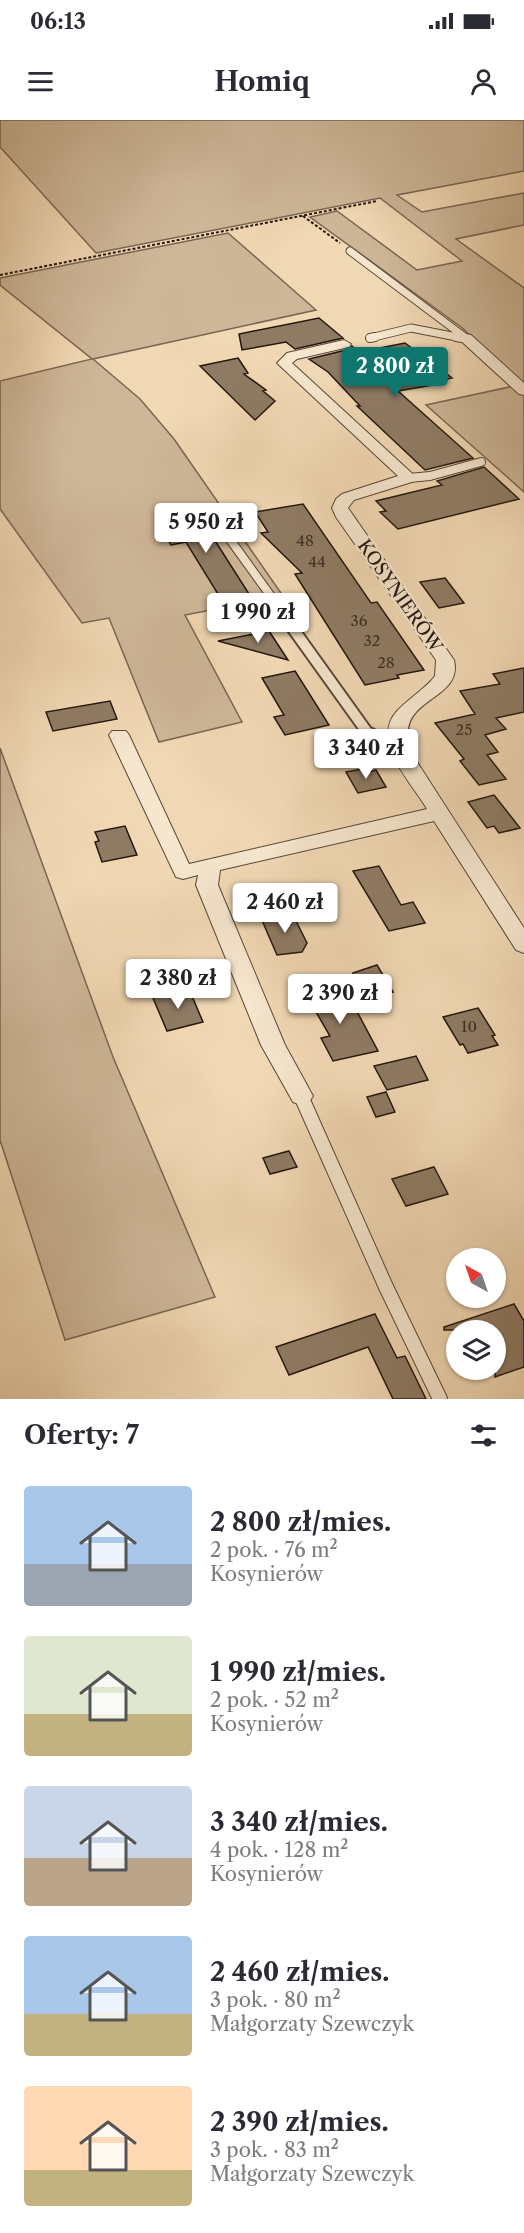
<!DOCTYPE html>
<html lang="pl">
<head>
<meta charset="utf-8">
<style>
	body { margin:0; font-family:"Libre Caslon Text",serif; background:#f2f2f3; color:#2b2b33; height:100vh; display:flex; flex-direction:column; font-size:22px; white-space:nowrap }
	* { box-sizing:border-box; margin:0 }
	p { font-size:20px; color:#7c7c81 }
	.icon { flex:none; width:33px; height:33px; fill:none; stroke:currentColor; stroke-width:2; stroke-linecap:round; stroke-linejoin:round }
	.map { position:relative; height:1279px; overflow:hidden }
	.side { display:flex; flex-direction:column; background:#fff; flex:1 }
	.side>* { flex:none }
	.needle { width:39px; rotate:320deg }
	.controls { position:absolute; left:446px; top:1128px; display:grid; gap:12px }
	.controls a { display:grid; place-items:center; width:60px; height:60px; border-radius:50%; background:#fff; box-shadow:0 2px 4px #0004; font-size:30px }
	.price { position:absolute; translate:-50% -51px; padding:0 14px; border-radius:6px; background:#fff; color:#222; font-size:20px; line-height:39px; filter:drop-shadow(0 2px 3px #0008) }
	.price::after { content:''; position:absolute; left:50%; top:36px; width:18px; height:14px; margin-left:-9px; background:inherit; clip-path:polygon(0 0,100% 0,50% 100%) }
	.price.current { background:#0f766e; color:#fff }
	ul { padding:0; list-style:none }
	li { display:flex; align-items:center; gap:18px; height:150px; padding:0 24px }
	li span { display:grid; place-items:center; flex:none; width:168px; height:120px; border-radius:6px; color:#555 }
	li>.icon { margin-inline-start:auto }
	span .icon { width:72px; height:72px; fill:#fffc; stroke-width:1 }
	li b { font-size:26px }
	h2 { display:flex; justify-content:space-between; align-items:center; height:72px; padding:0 24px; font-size:26px }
	.status { display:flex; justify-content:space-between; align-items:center; height:42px; padding:0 30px; background:#fff; direction:ltr }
	.status svg { height:16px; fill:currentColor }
	header { display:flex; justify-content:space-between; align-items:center; height:78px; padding:0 24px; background:#fff; font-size:27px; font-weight:700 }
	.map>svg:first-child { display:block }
</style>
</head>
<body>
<div class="status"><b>06:13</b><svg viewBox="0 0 49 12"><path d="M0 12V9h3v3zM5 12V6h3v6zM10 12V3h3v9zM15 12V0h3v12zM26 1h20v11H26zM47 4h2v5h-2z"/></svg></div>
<header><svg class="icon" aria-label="menu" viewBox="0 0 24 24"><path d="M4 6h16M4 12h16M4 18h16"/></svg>Homiq<svg class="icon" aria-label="person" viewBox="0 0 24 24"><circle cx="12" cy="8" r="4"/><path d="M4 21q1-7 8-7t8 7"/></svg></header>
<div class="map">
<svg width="524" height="1279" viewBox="0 0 524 1279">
	<rect width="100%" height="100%" fill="#f1d8b4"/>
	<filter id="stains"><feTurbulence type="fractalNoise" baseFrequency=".00333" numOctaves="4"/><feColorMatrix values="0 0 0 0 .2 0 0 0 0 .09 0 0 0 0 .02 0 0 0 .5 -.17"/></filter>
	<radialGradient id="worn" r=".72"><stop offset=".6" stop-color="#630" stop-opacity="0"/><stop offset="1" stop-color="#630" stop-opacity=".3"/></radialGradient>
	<path fill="#ceb798" stroke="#796653" stroke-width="1.5" d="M0,0h524v51l-127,24 25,17 102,-19v32l-68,14 68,49v96l-63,-57 -151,-110 27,-6 80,59 45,-9 -82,-63 -284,55 -96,-106z
		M228,113l88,77 -223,49 47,40 34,40 109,157 -98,19 57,107 -83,20 -50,-124 -27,5 -82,-114v-128l92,-22 -92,-74v-7z
		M514,266l10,9v97l-98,-87z
		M0,628l113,309 102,240 -150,43 -65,-200z"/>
	<path fill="#8f7b64" stroke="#24160e" stroke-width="1.5" d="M319,198l24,20 -48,11 -9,-7 -44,8 -3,-16z
		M405,223l47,35 -21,5 2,2 -35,6 75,67 -48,12 -68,-64h3l-32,-34 -19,-13 41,-10 2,-3 7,6z
		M238,238l10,15 -4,1 22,16 -3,1 12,10 -20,19 -55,-54z
		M484,347l35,32 -121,30 -18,-17 6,-1 -10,-10 66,-16 -5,-4z
		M303,384l68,99 6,-1 47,68 -27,5 2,3 -34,7 -70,-111 7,-1 -41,-40 7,-1 -13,-20z
		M200,396l12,20 37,58 -28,5 -35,-57 -15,3 -13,-22z
		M445,458l19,25 -25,5 -19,-26z
		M269,511l19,29 -70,-19z
		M524,548v44l-28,6 10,11 -21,6 13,17 -11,3 19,24 -27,6 -19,-24 4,-2 -29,-36 40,-9 -15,-23 40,-7 -7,-10z
		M295,551l34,54 -44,10 -11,-18 10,-2 -22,-37z
		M110,581l7,18 -64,12 -7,-19z
		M367,648l2,4 7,-2 10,17 -28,6 -12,-21z
		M494,675l26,33 -21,5 -5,-7 -7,2 -19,-26z
		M125,706l12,29 -35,7 -7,-20 4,-1 -4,-9z
		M379,746l22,39 12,-3 12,21 -36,8 -36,-60z
		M291,791l16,32 -5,9 -25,3 -16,-37z
		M377,845l16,27 -29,8 -11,-27z
		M326,861l15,29 12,-6 25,47 -45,10 -12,-23 9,-2 -28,-48z
		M189,869l14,33 -36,9 -14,-33z
		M478,888l17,27 -3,1 6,9 -30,8 -5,-9 -3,1 -17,-28z
		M416,936l12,24 -41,10 -13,-24z
		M386,972l9,20 -19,5 -9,-20z
		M289,1031l8,16 -27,7 -7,-16z
		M434,1047l14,27 -42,12 -14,-27z
		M514,1184l10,17v46l-29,10v-47h-51v-3z
		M375,1194l22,44 8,-2 21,43h-33l-25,-52 -79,28 -13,-28z"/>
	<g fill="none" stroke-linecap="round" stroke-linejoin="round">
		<defs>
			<path id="lane-far3" d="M350,131l116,87
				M370,218l41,-10 51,10"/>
			<path id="lane-far2" d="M456,217l6,1
				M370,218l5,-1
				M409,358l21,-2 51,-14
				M229,418l54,75"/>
			<path id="lane-far1" d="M281,492l86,120 34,17"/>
			<path id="lane" d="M301,976l85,191 54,112"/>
			<path id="street" d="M466,214l5,1 53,48v12l-5,-1 -58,-53 -2,-3 2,-3z
				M344,220l7,4 -2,3 -52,12 -5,4 125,115 -2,3 -61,19 -6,8 106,152c11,46 -76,36 -35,105l105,163v25l-8,-3 -82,-129 -214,49 -2,15 67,160 28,51 -4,6 -8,3 -8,-3 -32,-57 -65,-160 2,-10 -15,4 -7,-2 -67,-142 3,-4h14l3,4 60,129 238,-55c-16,-27 -57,-68 -30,-98 12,-13 28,-22 38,-35l1,-16 -100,-143 -4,-9 4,-9 6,-5 56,-18 -121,-113 10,-10z"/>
		</defs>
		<use href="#lane-far3" stroke="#574638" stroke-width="9"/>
		<use href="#lane-far2" stroke="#574638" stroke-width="10"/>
		<use href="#lane-far1" stroke="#574638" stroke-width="14"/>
		<use href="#lane" stroke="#574638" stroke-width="16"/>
		<use href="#street" stroke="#574638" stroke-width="2"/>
		<path stroke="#24160e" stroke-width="2" stroke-dasharray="3 2" stroke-linecap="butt" d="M303,96l37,27
			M0,155l377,-74"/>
		<use href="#lane-far3" stroke="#f6e6ce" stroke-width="7"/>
		<use href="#lane-far2" stroke="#f6e6ce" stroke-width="8"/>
		<use href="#lane-far1" stroke="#f6e6ce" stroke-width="10"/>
		<use href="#lane" stroke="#f6e6ce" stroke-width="14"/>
		<use href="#street" fill="#f6e6ce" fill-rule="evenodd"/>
	</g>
	<g text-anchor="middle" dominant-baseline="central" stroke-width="5" stroke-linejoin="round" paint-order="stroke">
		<g font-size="15" fill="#3f2f24">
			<text x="305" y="420">48</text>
			<text x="317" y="441">44</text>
			<text x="359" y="500">36</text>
			<text x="372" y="520">32</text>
			<text x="386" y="542">28</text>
			<text x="464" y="609">25</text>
			<text x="469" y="906">10</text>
		</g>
		<g font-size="18" fill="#24160e" stroke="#f6e6ce">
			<text transform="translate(400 476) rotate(55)">KOSYNIERÓW</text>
		</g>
	</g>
	<rect width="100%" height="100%" filter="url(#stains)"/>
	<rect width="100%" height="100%" fill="url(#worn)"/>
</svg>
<div class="controls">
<a><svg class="needle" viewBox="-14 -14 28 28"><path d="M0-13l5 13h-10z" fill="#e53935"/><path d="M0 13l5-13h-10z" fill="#7c7c81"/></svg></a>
<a><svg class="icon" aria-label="layers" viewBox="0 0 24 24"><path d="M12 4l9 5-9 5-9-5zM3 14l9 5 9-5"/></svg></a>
</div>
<b class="price current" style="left:395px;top:278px">2 800 zł</b>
<b class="price" style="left:206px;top:434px">5 950 zł</b>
<b class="price" style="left:258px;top:524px">1 990 zł</b>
<b class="price" style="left:366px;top:660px">3 340 zł</b>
<b class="price" style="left:285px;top:814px">2 460 zł</b>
<b class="price" style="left:178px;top:890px">2 380 zł</b>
<b class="price" style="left:340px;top:905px">2 390 zł</b>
</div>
<section class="side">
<h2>Oferty: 7<svg class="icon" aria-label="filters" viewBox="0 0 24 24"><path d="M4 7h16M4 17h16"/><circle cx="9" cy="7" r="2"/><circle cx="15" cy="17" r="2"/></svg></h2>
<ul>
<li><span style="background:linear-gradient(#a9c7e8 65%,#9aa5b1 0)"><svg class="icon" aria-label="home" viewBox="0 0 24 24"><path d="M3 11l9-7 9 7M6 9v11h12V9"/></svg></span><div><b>2 800 zł/mies.</b><p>2 pok. · 76 m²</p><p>Kosynierów</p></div></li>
<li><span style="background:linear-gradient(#dfe7d0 65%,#c2b280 0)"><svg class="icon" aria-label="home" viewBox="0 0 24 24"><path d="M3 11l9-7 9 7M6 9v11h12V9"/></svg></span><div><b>1 990 zł/mies.</b><p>2 pok. · 52 m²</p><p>Kosynierów</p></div></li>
<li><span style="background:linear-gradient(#c9d6e8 60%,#b9a48a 0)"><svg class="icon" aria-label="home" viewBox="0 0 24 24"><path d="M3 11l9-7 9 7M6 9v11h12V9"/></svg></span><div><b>3 340 zł/mies.</b><p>4 pok. · 128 m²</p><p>Kosynierów</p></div></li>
<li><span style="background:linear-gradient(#a9c7e8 65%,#c2b280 0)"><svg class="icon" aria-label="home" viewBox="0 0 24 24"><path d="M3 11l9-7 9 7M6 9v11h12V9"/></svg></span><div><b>2 460 zł/mies.</b><p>3 pok. · 80 m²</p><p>Małgorzaty Szewczyk</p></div></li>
<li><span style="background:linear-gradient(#ffd9b3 70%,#c2b280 0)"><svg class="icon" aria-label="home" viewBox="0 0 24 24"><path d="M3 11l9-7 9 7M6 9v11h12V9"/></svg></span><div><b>2 390 zł/mies.</b><p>3 pok. · 83 m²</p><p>Małgorzaty Szewczyk</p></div></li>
</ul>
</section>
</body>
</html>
